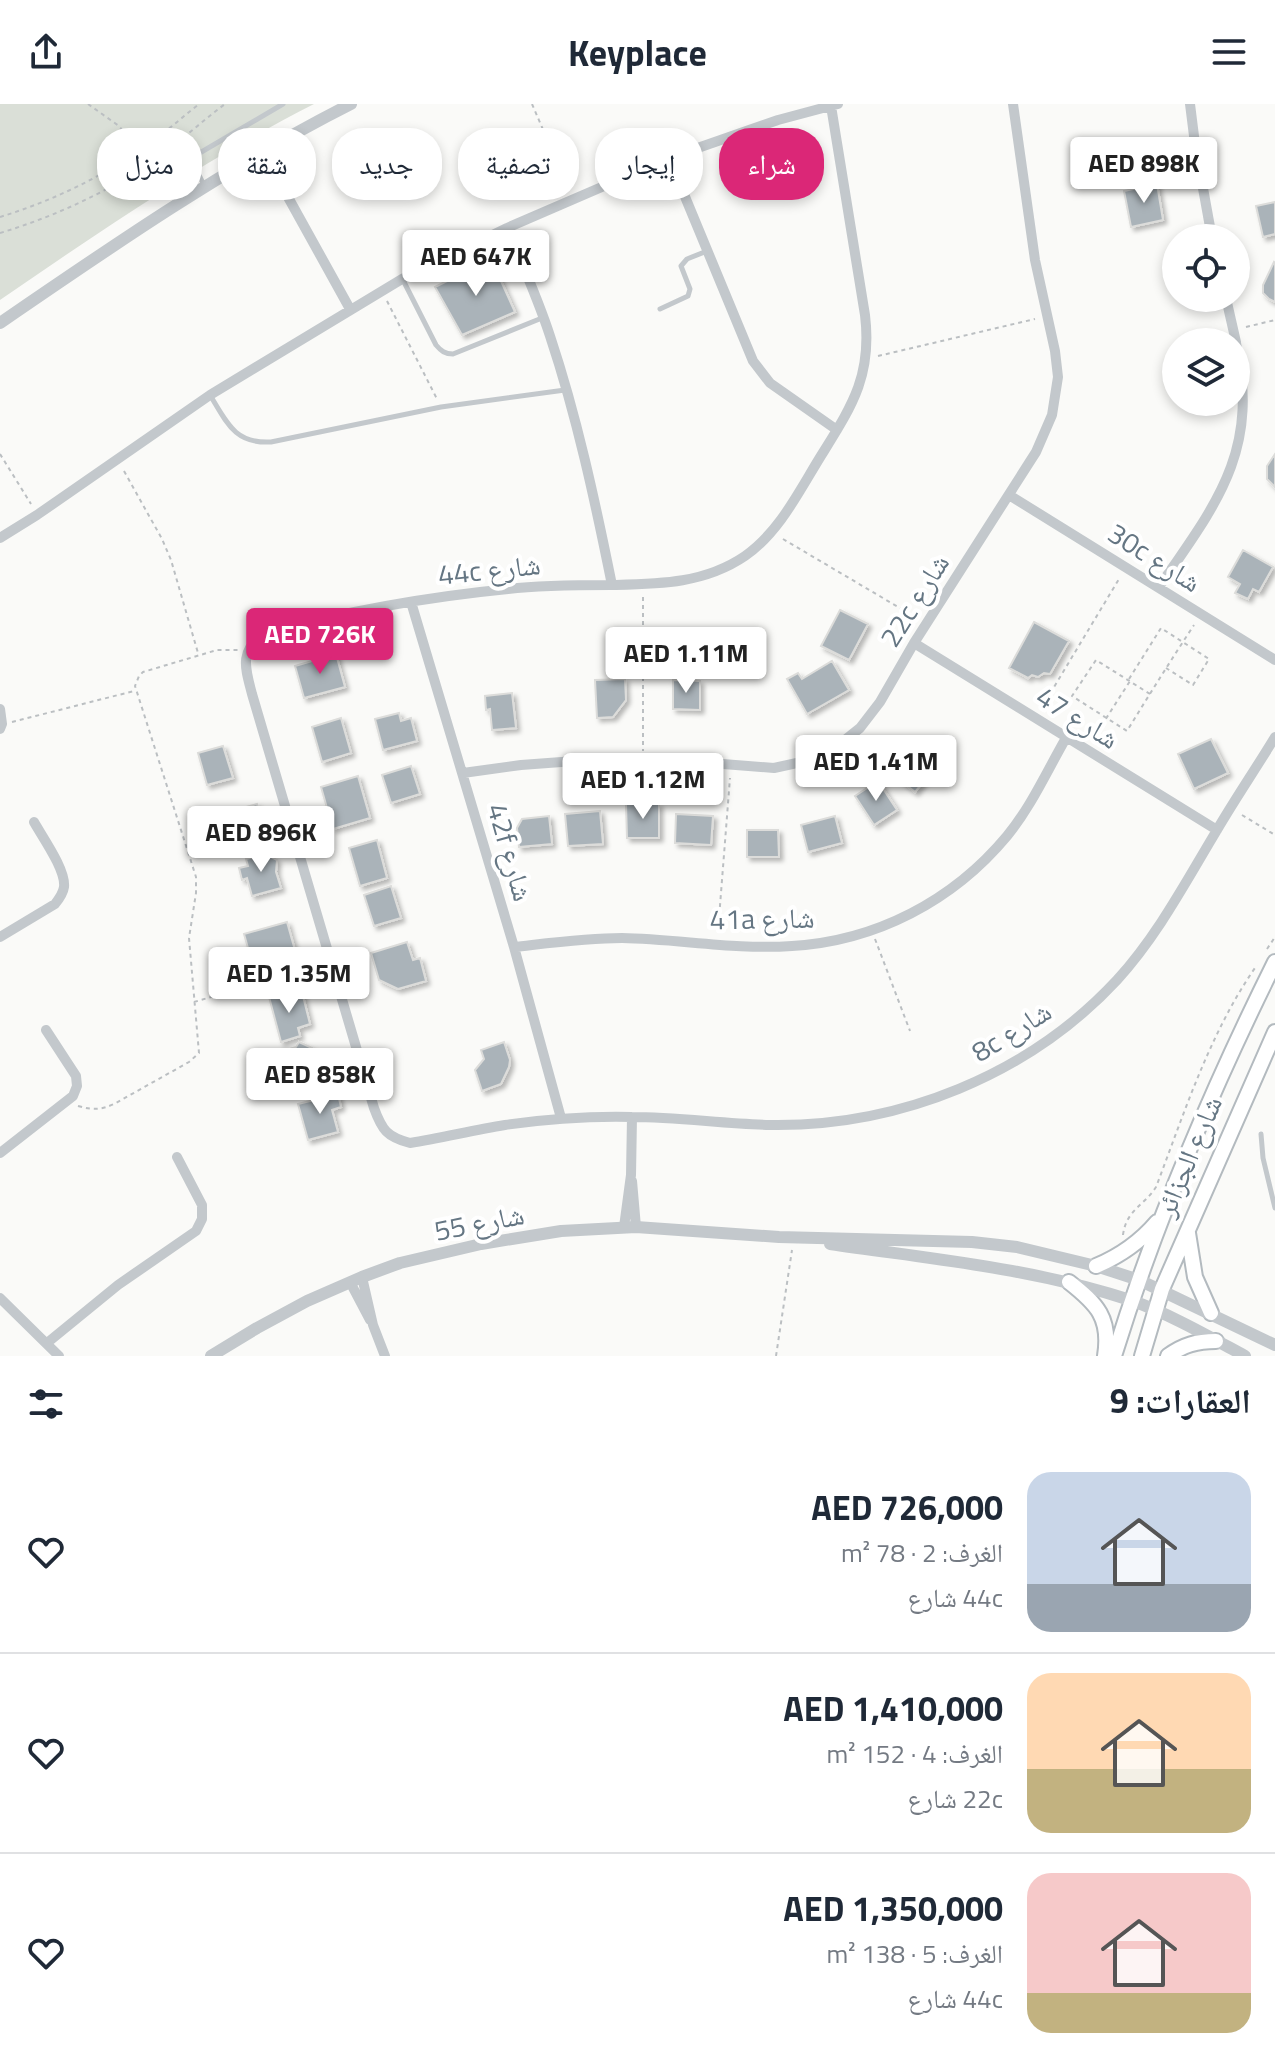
<!DOCTYPE html>
<html lang="ar">
<head>
<meta charset="utf-8">
<style>
	body { margin:0; font-family:"Titillium Web","Noto Naskh Arabic",sans-serif; background:#f2f2f3; color:#1f2937; direction:rtl; height:100vh; display:flex; flex-direction:column; font-size:30px; white-space:nowrap }
	* { box-sizing:border-box; margin:0 }
	p { font-size:26px; color:#747a83 }
	.icon { flex:none; width:44px; height:44px; fill:none; stroke:currentColor; stroke-width:2; stroke-linecap:round; stroke-linejoin:round }
	.map { position:relative; height:1252px; overflow:hidden; direction:ltr }
	.drawer { display:flex; flex-direction:column; background:#fff; flex:1 }
	.drawer>* { flex:none }
	.banner { position:absolute; left:24px; top:24px; width:800px; height:72px; direction:rtl; display:flex; gap:16px }
	.tools { position:absolute; left:1162px; top:120px; display:grid; gap:16px }
	.tools a { display:grid; place-items:center; width:88px; height:88px; border-radius:50%; background:#fff; box-shadow:0 4px 12px #0003; font-size:40px }
	.price { position:absolute; translate:-50% -68px; padding:0 18px; border-radius:8px; background:#fff; color:#222; font-size:26px; line-height:52px; filter:drop-shadow(0 2px 4px #0008) }
	.price::after { content:''; position:absolute; left:50%; top:48px; width:24px; height:18px; margin-left:-12px; background:inherit; clip-path:polygon(0 0,100% 0,50% 100%) }
	.price.current { background:#db2777; color:#fff }
	ul { padding:0; list-style:none }
	li { display:flex; align-items:center; gap:24px; height:200px; padding:0 24px }
	li+li { border-top:2px solid #e0e1e3 }
	li span { display:grid; place-items:center; flex:none; width:224px; height:160px; border-radius:24px; color:#555 }
	li>.icon { margin-inline-start:auto }
	span .icon { width:96px; height:96px; fill:#fffc; stroke-width:1 }
	li b { font-size:34px }
	h2 { display:flex; justify-content:space-between; align-items:center; height:96px; padding:0 24px; font-size:34px }
	.tag { padding:0 28px; border-radius:32px; background:#fff; box-shadow:0 4px 12px #0003; font-size:28px; line-height:72px }
	.tag.current { background:#db2777; color:#fff }
	header { display:flex; justify-content:space-between; align-items:center; height:104px; padding:0 24px; background:#fff; font-size:36px; font-weight:700 }
	.map>svg:first-child { display:block }
</style>
</head>
<body>
<header><svg class="icon" aria-label="menu" viewBox="0 0 24 24"><path d="M4 6h16M4 12h16M4 18h16"/></svg>Keyplace<svg class="icon" aria-label="share" viewBox="0 0 24 24"><path d="M12 15V3M7 8l5-5 5 5M5 13v7h14v-7"/></svg></header>
<div class="map">
<svg width="1275" height="1252" viewBox="0 0 1275 1252">
	<defs>
		<filter id="shadow"><feDropShadow dx="3.5" dy="3.5" stdDeviation="2" flood-color="#0004"/></filter>
	</defs>
	<rect width="100%" height="100%" fill="#fafaf8"/>
	<path fill="#dadfd7" d="M0,0h314c-110,56 -212,126 -314,196z"/>
	<path fill="#aab3b9" stroke="#dcdcda" stroke-width="2" filter="url(#shadow)" d="M1157,80l6,36 -32,7 -7,-36z
		M1275,98v32l-12,3 -7,-31z
		M491,155l24,53 -53,23 -27,-48z
		M1274,158l1,1v39l-6,-3 -6,-6v-8z
		M1275,350v33l-8,-8v-13z
		M1243,446l30,17 -14,25 -6,-3 -5,10 -13,-6 5,-9 -12,-7z
		M840,506l28,14 -19,36 -28,-14z
		M1034,518l35,19 -19,33 -6,-1 -6,4 -6,-2 -4,3 -19,-10z
		M336,550l9,33 -41,11 -9,-32z
		M832,557l17,29 -42,24 -20,-35 11,-6 4,6z
		M625,575l1,21 -13,17 -16,1 -2,-38z
		M673,576l27,1v29l-27,-1z
		M512,589l4,35 -24,2 -2,-21 -4,1 -1,-14z
		M399,609l2,8 10,-3 6,23 -34,9 -8,-31z
		M341,614l10,35 -29,9 -10,-35z
		M1211,635l17,34 -34,16 -16,-35z
		M911,638l27,21 -23,29 -26,-21z
		M223,642l10,32 -26,7 -9,-32z
		M411,662l9,28 -29,9 -9,-28z
		M358,672l12,42 -37,11 -12,-42z
		M878,677l19,29 -23,15 -19,-29z
		M257,700l8,31 -35,10 -9,-31z
		M626,700h33v34h-32z
		M600,707l3,33 -35,2 -3,-32z
		M676,710l37,2 -2,29 -36,-2z
		M549,712l3,28 -33,3 -2,-19 5,-9z
		M835,712l7,27 -34,9 -7,-27z
		M747,726h31l1,27h-32z
		M377,736l10,38 -27,8 -11,-38z
		M266,750l11,6 -1,12 5,16 -29,8 -5,-18 -5,2 -3,-12 9,-2 -2,-7z
		M391,782l10,32 -27,8 -10,-31z
		M287,818l11,39 -43,12 -11,-39z
		M407,838l6,18 7,-2 6,23 -28,8 -19,-9 -8,-27z
		M302,888l8,32 -12,4 2,8 -19,6 -12,-45 13,-4 1,4z
		M299,938l13,6 -5,9 4,20 3,3 -4,6 -4,-2 -21,6 -10,-37 21,-6z
		M504,938l6,18 -1,7 -8,17 -19,7 -7,-21 9,-11 -3,-9z
		M338,990l3,13 -9,3 6,22 -30,8 -10,-36z"/>
	<g fill="none" stroke-linecap="round" stroke-linejoin="round">
		<defs>
			<path id="secondary" d="M1188,1129l7,44 16,36
				M1096,1162c24,-10 44,-24 61,-44
				M1069,1178c28,22 42,36 36,74
				M1114,1252c42,-136 98,-267 161,-394
				M1142,1252l20,-67 113,-257
				M1168,1252c15,-11 29,-15 48,-15"/>
		</defs>
		<use href="#secondary" stroke="#b3babf" stroke-width="18"/>
		<path stroke="#bbbfc2" stroke-width="2" stroke-dasharray="4 4" stroke-linecap="butt" d="M88,0l31,22 19,24
			M532,0l37,86
			M0,113c49,-15 98,-38 140,-67 21,-14 39,-30 59,-46
			M0,129c53,-16 106,-40 151,-71 26,-18 49,-39 74,-58
			M387,197l50,98
			M1246,223l29,-7
			M878,252l157,-37
			M0,350l31,50
			M124,367l38,68 9,21 27,93
			M783,435l132,78
			M643,493v154
			M1129,575l32,-51 48,31 -16,26 -27,-17
			M1150,590l-54,-34 -24,36 55,35c22,-36 44,-71 67,-106
			M1042,603l77,-128
			M12,618l122,-31
			M1093,635l37,-58
			M1242,711l33,20
			M718,827l12,-153
			M875,835l35,92
			M1267,845l8,-12
			M194,898l125,-37
			M78,1002c14,4 23,4 36,-2l75,-42 10,-9 -10,-115 7,-45v-16l-61,-191 4,-10 4,-4 74,-22h21
			M1123,1131c3,-25 21,-29 33,-48 29,-76 54,-155 101,-222
			M776,1252l16,-106"/>
		<path stroke="#c3c8cc" stroke-width="5" d="M205,83l-11,-22 4,-11 85,-50
			M403,176l33,65c5,6 9,9 17,9l89,-36
			M660,205l28,-13 2,-7 -9,-23 6,-7 20,-8
			M210,291c17,28 25,49 61,47l170,-35 124,-17
			M1261,1030l2,24 12,50"/>
		<path stroke="#c3c8cc" stroke-width="10" d="M1190,0l5,40 17,94
			M831,2l34,209c7,58 -11,88 -41,136 -23,36 -43,80 -79,105 -41,28 -87,28 -134,29 -34,0 -69,0 -103,4 -82,8 -164,23 -244,44 -25,19 -19,34 -12,61l122,414c8,22 13,29 36,35 32,-5 63,-13 95,-18 42,-6 84,-9 127,-8 46,0 92,7 138,8 129,2 259,-50 347,-145 40,-44 67,-95 97,-145 19,-33 41,-65 61,-98
			M263,48l87,157
			M669,54l84,203 17,22 67,47
			M507,124c15,35 31,71 43,108 27,81 45,165 62,249
			M1226,194l10,44
			M1009,391l266,165
			M0,434l37,-23 173,-120 192,-116 105,-51 162,-70 109,-38 60,-16
			M1159,483c58,-84 101,-136 77,-244
			M411,498l103,345 47,171
			M914,539l303,187
			M0,605l2,15 -2,5
			M463,669l58,-8 54,-4h110l89,7 32,-7 29,-13 25,-20 20,-26 34,-59 122,-191 16,-37 6,-38 -3,-26 -20,-91 -22,-156
			M0,833l55,-33c4,-5 8,-10 9,-17 2,-17 -21,-49 -30,-65
			M514,843c36,-4 72,-9 108,-9 57,1 113,12 170,8 84,-5 161,-45 215,-110 24,-29 40,-65 59,-98
			M0,1049l73,-57 4,-10 -1,-10 -30,-46
			M632,1077l4,46
			M624,1123l7,-52 1,-58
			M362,1173l11,48 12,31
			M350,1178l20,38
			M0,1194l59,58
			M47,1239l71,-58 78,-54 6,-12v-14l-25,-48"/>
		<path stroke="#c3c8cc" stroke-width="12" d="M0,219c112,-77 230,-158 351,-219
			M830,1140c101,15 202,24 300,56 40,14 78,36 115,56
			M211,1252l46,-28 50,-27 55,-24 38,-14 81,-19 80,-13 75,-4 143,10 193,5 45,5 79,19 43,14 136,65"/>
		<use href="#secondary" stroke="#fff" stroke-width="14"/>
	</g>
	<g text-anchor="middle" dominant-baseline="central" stroke-width="8" stroke-linejoin="round" paint-order="stroke">
		<g font-size="28" fill="#657683" stroke="#fff">
			<text transform="translate(1155 453) rotate(32)">30c شارع</text>
			<text transform="translate(489 465) rotate(-6)">44c شارع</text>
			<text transform="translate(914 496) rotate(-58)">22c شارع</text>
			<text transform="translate(1078 613) rotate(32)">شارع 47</text>
			<text transform="translate(511 748) rotate(74)">42f شارع</text>
			<text transform="translate(762 814) rotate(-1)">41a شارع</text>
			<text transform="translate(1011 927) rotate(-32)">8c شارع</text>
			<text transform="translate(1188 1052) rotate(-67)">شارع الجزائر</text>
			<text transform="translate(479 1118) rotate(-11)">شارع 55</text>
		</g>
	</g>
</svg>
<div class="tools">
<a><svg class="icon" aria-label="locate" viewBox="0 0 24 24"><circle cx="12" cy="12" r="6"/><path d="M12 2v4M12 18v4M2 12h4M18 12h4"/></svg></a>
<a><svg class="icon" aria-label="layers" viewBox="0 0 24 24"><path d="M12 4l9 5-9 5-9-5zM3 14l9 5 9-5"/></svg></a>
</div>
<b class="price" style="left:1144px;top:101px">AED 898K</b>
<b class="price" style="left:476px;top:194px">AED 647K</b>
<b class="price current" style="left:320px;top:572px">AED 726K</b>
<b class="price" style="left:686px;top:591px">AED 1.11M</b>
<b class="price" style="left:876px;top:699px">AED 1.41M</b>
<b class="price" style="left:643px;top:717px">AED 1.12M</b>
<b class="price" style="left:261px;top:770px">AED 896K</b>
<b class="price" style="left:289px;top:911px">AED 1.35M</b>
<b class="price" style="left:320px;top:1012px">AED 858K</b>
<div class="banner">
<a class="tag current">شراء</a>
<a class="tag">إيجار</a>
<a class="tag">تصفية</a>
<a class="tag">جديد</a>
<a class="tag">شقة</a>
<a class="tag">منزل</a>
</div>
</div>
<section class="drawer">
<h2>العقارات: 9<svg class="icon" aria-label="filters" viewBox="0 0 24 24"><path d="M4 7h16M4 17h16"/><circle cx="9" cy="7" r="2"/><circle cx="15" cy="17" r="2"/></svg></h2>
<ul>
<li><span style="background:linear-gradient(#c9d6e8 70%,#9aa5b1 0)"><svg class="icon" aria-label="home" viewBox="0 0 24 24"><path d="M3 11l9-7 9 7M6 9v11h12V9"/></svg></span><div><b>AED 726,000</b><p>الغرف: 2 · 78 m²</p><p>44c شارع</p></div><svg class="icon" aria-label="heart" viewBox="0 0 24 24"><path d="M12 20l-8-8c-3-5 5-10 8-4 3-6 11-1 8 4z"/></svg></li>
<li><span style="background:linear-gradient(#ffd9b3 60%,#c2b280 0)"><svg class="icon" aria-label="home" viewBox="0 0 24 24"><path d="M3 11l9-7 9 7M6 9v11h12V9"/></svg></span><div><b>AED 1,410,000</b><p>الغرف: 4 · 152 m²</p><p>22c شارع</p></div><svg class="icon" aria-label="heart" viewBox="0 0 24 24"><path d="M12 20l-8-8c-3-5 5-10 8-4 3-6 11-1 8 4z"/></svg></li>
<li><span style="background:linear-gradient(#f6c9c9 75%,#c2b280 0)"><svg class="icon" aria-label="home" viewBox="0 0 24 24"><path d="M3 11l9-7 9 7M6 9v11h12V9"/></svg></span><div><b>AED 1,350,000</b><p>الغرف: 5 · 138 m²</p><p>44c شارع</p></div><svg class="icon" aria-label="heart" viewBox="0 0 24 24"><path d="M12 20l-8-8c-3-5 5-10 8-4 3-6 11-1 8 4z"/></svg></li>
</ul>
</section>
</body>
</html>
